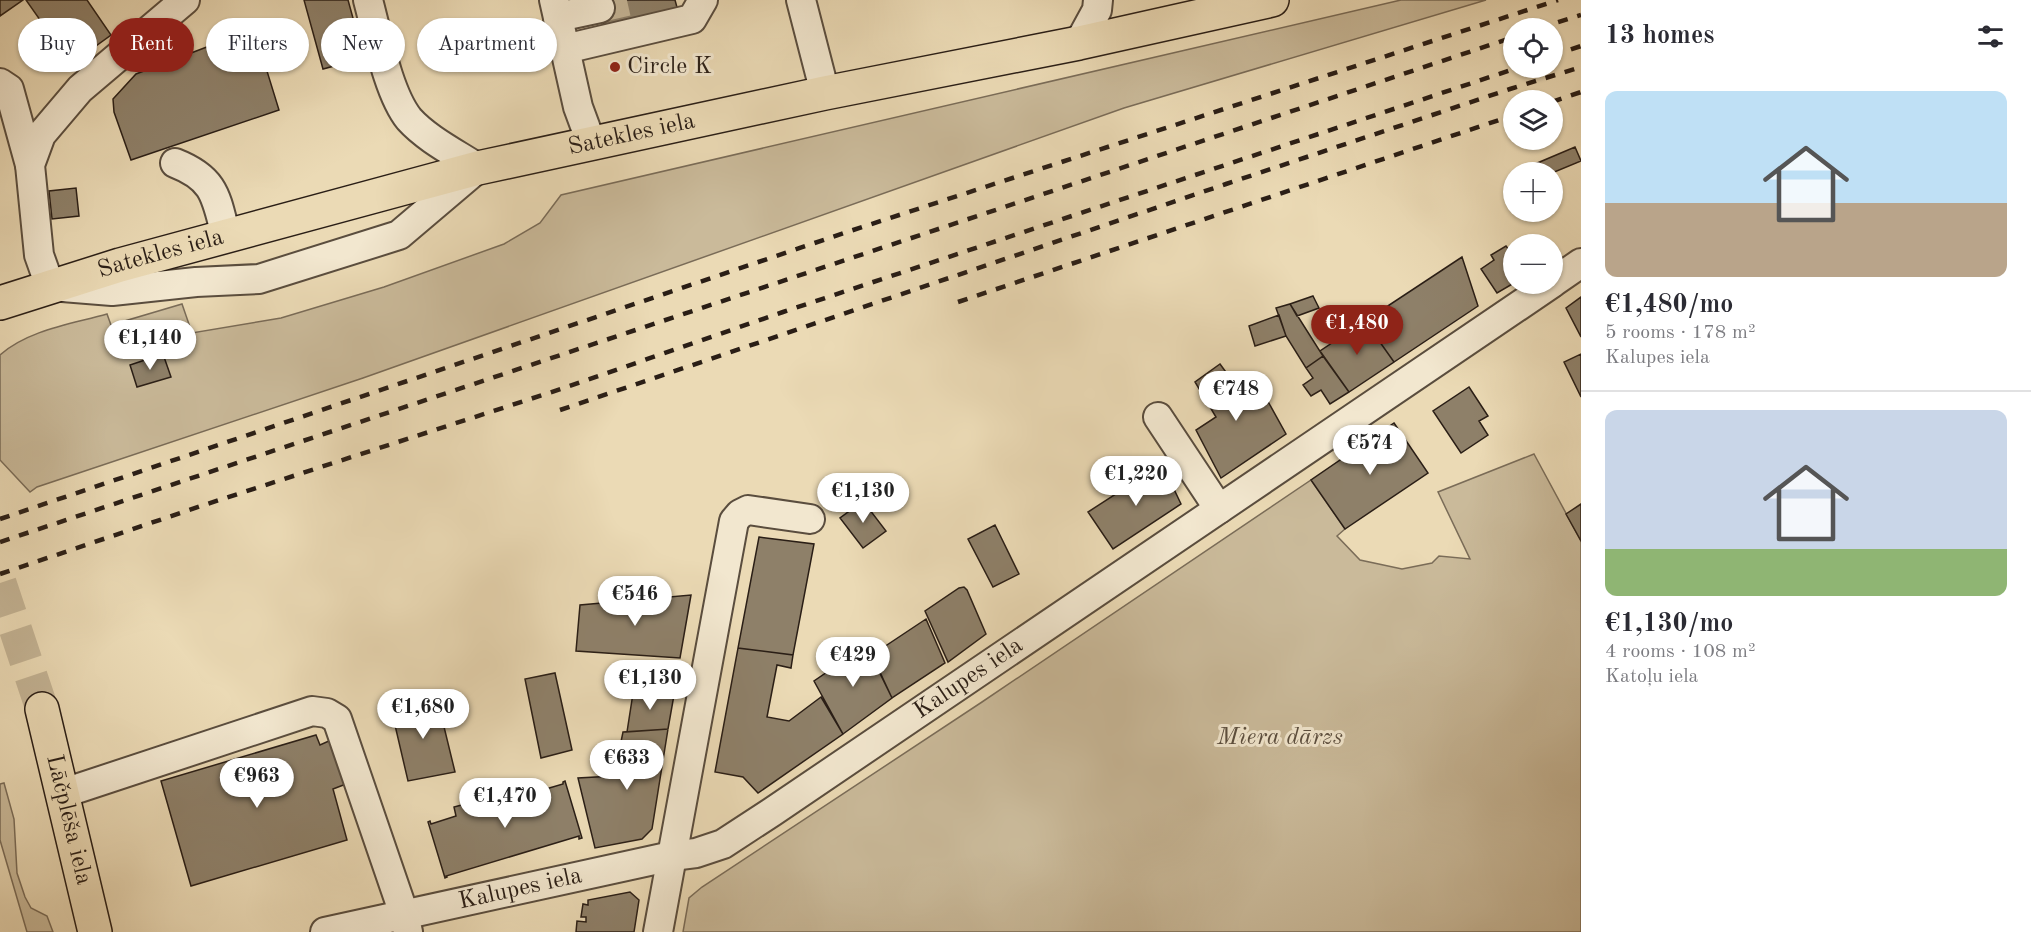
<!DOCTYPE html>
<html lang="en">
<head>
<meta charset="utf-8">
<style>
	body { margin:0; font-family:"Old Standard TT",serif; background:#f7f7f7; color:#2b2b33; height:100vh; display:flex; flex-direction:column; font-size:22px; white-space:nowrap }
	* { box-sizing:border-box; margin:0 }
	p { font-size:20px; color:#7c7c81 }
	.icon { flex:none; width:33px; height:33px; fill:none; stroke:currentColor; stroke-width:2; stroke-linecap:round; stroke-linejoin:round }
	.map { position:relative; flex:1; overflow:hidden }
	.details { display:flex; flex-direction:column; background:#fff; width:450px }
	.details>* { flex:none }
	.banner { position:absolute; left:18px; top:18px; width:570px; height:54px; display:flex; gap:12px }
	.tools { position:absolute; left:1503px; top:18px; display:grid; gap:12px }
	.tools a { display:grid; place-items:center; width:60px; height:60px; border-radius:50%; background:#fff; box-shadow:0 2px 4px #0004; font-size:30px }
	.price { position:absolute; translate:-50% -51px; padding:0 14px; border-radius:21px; background:#fff; color:#222; font-size:20px; line-height:39px; filter:drop-shadow(0 2px 3px #0008) }
	.price::after { content:''; position:absolute; left:50%; top:36px; width:18px; height:14px; margin-left:-9px; background:inherit; clip-path:polygon(0 0,100% 0,50% 100%) }
	.price.selected { background:#8f2418; color:#fff }
	ul { padding:0; list-style:none }
	li { display:grid; align-content:center; gap:12px; height:318px; padding:0 24px }
	li+li { border-top:2px solid #e1e1e2 }
	li span { display:grid; place-items:center; height:186px; border-radius:12px; color:#555 }
	li>.icon { margin-inline-start:auto }
	span .icon { width:108px; height:108px; fill:#fffc; stroke-width:1 }
	li b { font-size:26px }
	h2 { display:flex; justify-content:space-between; align-items:center; height:72px; padding:0 24px; font-size:26px }
	.tag { padding:0 21px; border-radius:27px; background:#fff; box-shadow:0 2px 4px #0004; font-size:21px; line-height:54px }
	.tag.selected { background:#8f2418; color:#fff }
	main { display:flex; flex:1; min-height:0 }
	.map>svg:first-child { display:block }
</style>
</head>
<body>
<main>
<div class="map">
<svg width="1581" height="932" viewBox="0 0 1581 932">
	<rect width="100%" height="100%" fill="#ebdab5"/>
	<filter id="stains"><feTurbulence type="fractalNoise" baseFrequency=".00333" numOctaves="4"/><feColorMatrix values="0 0 0 0 .2 0 0 0 0 .09 0 0 0 0 .02 0 0 0 .5 -.17"/></filter>
	<radialGradient id="worn" r=".72"><stop offset=".6" stop-color="#630" stop-opacity="0"/><stop offset="1" stop-color="#630" stop-opacity=".3"/></radialGradient>
	<path fill="#caba9a" stroke="#7a6c58" stroke-width="1.5" d="M1401,0h85l-362,108 -761,270 -326,109 -7,5 -30,-32v-105c28,-25 72,-31 107,-41l4,11 71,-21 10,29 89,-15 103,-31 120,-43 36,-21 21,-28z
		M1534,454l47,87v391h-898l6,-34 13,-11 280,-185 329,-222 34,49 -8,7 23,24 42,9 30,-6 7,-7 31,3 -32,-67z
		M4,783l10,36 3,54 8,24 6,11 16,8 6,16h-26l-27,-92v-56z"/>
	<path fill="#8e8069" stroke="#2a1e16" stroke-width="1.5" d="M0,0h23l-23,16z
		M26,0h61l24,35 -40,29z
		M304,0h44l16,58 -41,11z
		M598,0h77l3,11 -73,18z
		M254,29l25,81 -148,50 -17,-48 -1,-13 23,-25z
		M1575,147l6,14 -29,12 -13,-1 -4,-8z
		M76,188l3,28 -27,3 -3,-28z
		M1506,246l3,4 5,-3v36l-17,10 -16,-24 13,-9 -3,-5z
		M1462,257l16,49 -84,56 -29,-41z
		M1313,296l6,12 -22,8 -7,-12z
		M1581,297v40l-15,-29z
		M1290,304l33,52 -17,12 -20,-32 -10,-28z
		M1279,315l7,21 -31,10 -6,-20z
		M1365,321l29,41 -45,30 -29,-41z
		M163,354l8,23 -34,10 -7,-22z
		M1581,354v43l-17,-35z
		M1323,356l26,36 -19,12 -9,-14 -10,6 -8,-11 10,-7 -7,-10z
		M1220,364l24,33 16,-10 26,47 -65,44 -25,-48 20,-13 -21,-35z
		M1469,387l19,29 -9,5 9,14 -27,18 -28,-42z
		M1394,423l34,50 -83,56 -34,-49z
		M1162,464l19,40 -68,45 -25,-37z
		M863,501l23,30 -23,17 -23,-30z
		M1581,504v37l-15,-27z
		M995,525l24,49 -26,13 -25,-48z
		M759,537l55,7 -21,111 -55,-7z
		M964,587l3,3 19,44 -38,28 -23,-51 34,-23z
		M691,595l-11,63 -104,-7 4,-46z
		M926,619l19,44 -53,35 -20,-43z
		M866,645l26,53 -49,36 -29,-53 13,-9 -2,-4 27,-18 3,3z
		M738,648l55,7 -2,13 -14,-3 -10,52 22,4 32,-24 22,37 -85,59 -15,-16 -28,-5z
		M555,673l17,77 -31,8 -16,-79z
		M634,687l40,8 -6,34 -41,3z
		M437,698l18,74 -47,9 -17,-73z
		M668,729l-16,100 -10,10 -47,9 -17,-70 36,-2 9,-44z
		M316,735l4,10 11,-5 15,44 -13,5 14,51 -156,46 -30,-105z
		M565,781l17,57 -3,1v-3l-133,40 1,1 -2,1 -17,-56 2,-1 1,3 25,-8 -2,-9 15,-4 3,9 51,-16 -2,-8 15,-6 3,9 24,-7v-2z
		M630,892l9,8 -5,32h-58l1,-11 9,1v-5h-5l2,-13 5,1v-5z"/>
	<g fill="none" stroke-linecap="round" stroke-linejoin="round">
		<path stroke="#c4b495" stroke-width="28" stroke-dasharray="28 14" stroke-linecap="butt" d="M600,8l35,-8"/>
		<path stroke="#c4b495" stroke-width="33" stroke-dasharray="33 16" stroke-linecap="butt" d="M0,583l42,126"/>
		<defs>
			<g id="minor">
				<path d="M185,0l-105,89 -39,46 -11,30 9,90 11,31 62,5 84,-9 63,-3 140,-44 79,-67c-23,-15 -51,-29 -69,-49 -21,-26 -32,-86 -41,-119"/>
				<path d="M554,0l11,49 127,-30 11,-19"/>
				<path d="M801,0l24,93"/>
				<path d="M558,17l42,-9"/>
				<path d="M1079,43l18,-33 1,-10"/>
				<path d="M565,49l13,58 14,38"/>
				<path d="M0,83l9,6 21,76"/>
				<path d="M175,163c41,16 41,35 51,73"/>
				<path d="M1552,283l29,-20"/>
				<path d="M1158,417l61,92"/>
				<path d="M64,793l248,-82 15,2 10,6 67,195 4,18"/>
				<path id="s1" d="M325,932l347,-76 24,-3 27,-9 49,-32 779,-528"/>
				<path d="M658,932l76,-411 6,-7 8,-4 62,9"/>
			</g>
			<g id="major">
				<path id="s2" d="M0,303l120,-38 358,-97 347,-75 254,-50 193,-43"/>
			</g>
			<g id="highway">
				<path id="s3" d="M42,709l53,223"/>
			</g>
		</defs>
		<use href="#minor" stroke="#5a4d3e" stroke-width="32"/>
		<use href="#major" stroke="#2a1e16" stroke-width="36"/>
		<use href="#highway" stroke="#2a1e16" stroke-width="36"/>
		<use href="#minor" stroke="#f2e7cf" stroke-width="28"/>
		<use href="#major" stroke="#ebdab5" stroke-width="33"/>
		<use href="#highway" stroke="#ebdab5" stroke-width="33"/>
		<path stroke="#2a1e16" stroke-width="4.5" stroke-dasharray="10 10" stroke-linecap="butt" d="M1539,28l42,-13
			M1552,56l29,-10
			M1552,102l29,-10
			M958,302l556,-187
			M560,410l666,-226 284,-95 71,-22
			M0,519l844,-286 714,-233
			M0,542l1514,-505
			M0,574l204,-69 357,-116 222,-77 734,-244"/>
	</g>
	<circle fill="#8f2418" stroke="#f2e7cf" stroke-width="2" cx="615" cy="67" r="6"/>
	<g text-anchor="middle" dominant-baseline="central" stroke-width="6" stroke-linejoin="round" paint-order="stroke">
		<g font-size="24" fill="#2a1e16" stroke="#f2e7cf" text-anchor="start">
			<text x="627" y="67">Circle K</text>
		</g>
		<g font-size="24" fill="#2a1e16" stroke="#f2e7cf">
			<text stroke="none"><textPath href="#s2" startOffset="654">Satekles iela</textPath></text>
			<text stroke="none"><textPath href="#s2" startOffset="168">Satekles iela</textPath></text>
			<text stroke="none"><textPath href="#s1" startOffset="704">Kalupes iela</textPath></text>
			<text stroke="none"><textPath href="#s3" startOffset="114">Lāčplēša iela</textPath></text>
			<text stroke="none"><textPath href="#s1" startOffset="200">Kalupes iela</textPath></text>
		</g>
		<g font-size="24" font-style="italic" fill="#5a4d3e" stroke="#f2e7cf">
			<text x="1280" y="738">Miera dārzs</text>
		</g>
	</g>
	<rect width="100%" height="100%" filter="url(#stains)"/>
	<rect width="100%" height="100%" fill="url(#worn)"/>
</svg>
<div class="tools">
<a><svg class="icon" aria-label="locate" viewBox="0 0 24 24"><circle cx="12" cy="12" r="6"/><path d="M12 2v4M12 18v4M2 12h4M18 12h4"/></svg></a>
<a><svg class="icon" aria-label="layers" viewBox="0 0 24 24"><path d="M12 4l9 5-9 5-9-5zM3 14l9 5 9-5"/></svg></a>
<a>+</a>
<a>−</a>
</div>
<b class="price selected" style="left:1357px;top:356px">€1,480</b>
<b class="price" style="left:150px;top:371px">€1,140</b>
<b class="price" style="left:1236px;top:422px">€748</b>
<b class="price" style="left:1370px;top:476px">€574</b>
<b class="price" style="left:1136px;top:507px">€1,220</b>
<b class="price" style="left:863px;top:524px">€1,130</b>
<b class="price" style="left:635px;top:627px">€546</b>
<b class="price" style="left:853px;top:688px">€429</b>
<b class="price" style="left:650px;top:711px">€1,130</b>
<b class="price" style="left:423px;top:740px">€1,680</b>
<b class="price" style="left:627px;top:791px">€633</b>
<b class="price" style="left:257px;top:809px">€963</b>
<b class="price" style="left:505px;top:829px">€1,470</b>
<div class="banner">
<a class="tag">Buy</a>
<a class="tag selected">Rent</a>
<a class="tag">Filters</a>
<a class="tag">New</a>
<a class="tag">Apartment</a>
</div>
</div>
<section class="details">
<h2>13 homes<svg class="icon" aria-label="filters" viewBox="0 0 24 24"><path d="M4 7h16M4 17h16"/><circle cx="9" cy="7" r="2"/><circle cx="15" cy="17" r="2"/></svg></h2>
<ul>
<li><span style="background:linear-gradient(#bfe0f5 60%,#b9a48a 0)"><svg class="icon" aria-label="home" viewBox="0 0 24 24"><path d="M3 11l9-7 9 7M6 9v11h12V9"/></svg></span><div><b>€1,480/mo</b><p>5 rooms · 178 m²</p><p>Kalupes iela</p></div></li>
<li><span style="background:linear-gradient(#c9d6e8 75%,#8fb573 0)"><svg class="icon" aria-label="home" viewBox="0 0 24 24"><path d="M3 11l9-7 9 7M6 9v11h12V9"/></svg></span><div><b>€1,130/mo</b><p>4 rooms · 108 m²</p><p>Katoļu iela</p></div></li>
</ul>
</section>
</main>
</body>
</html>
